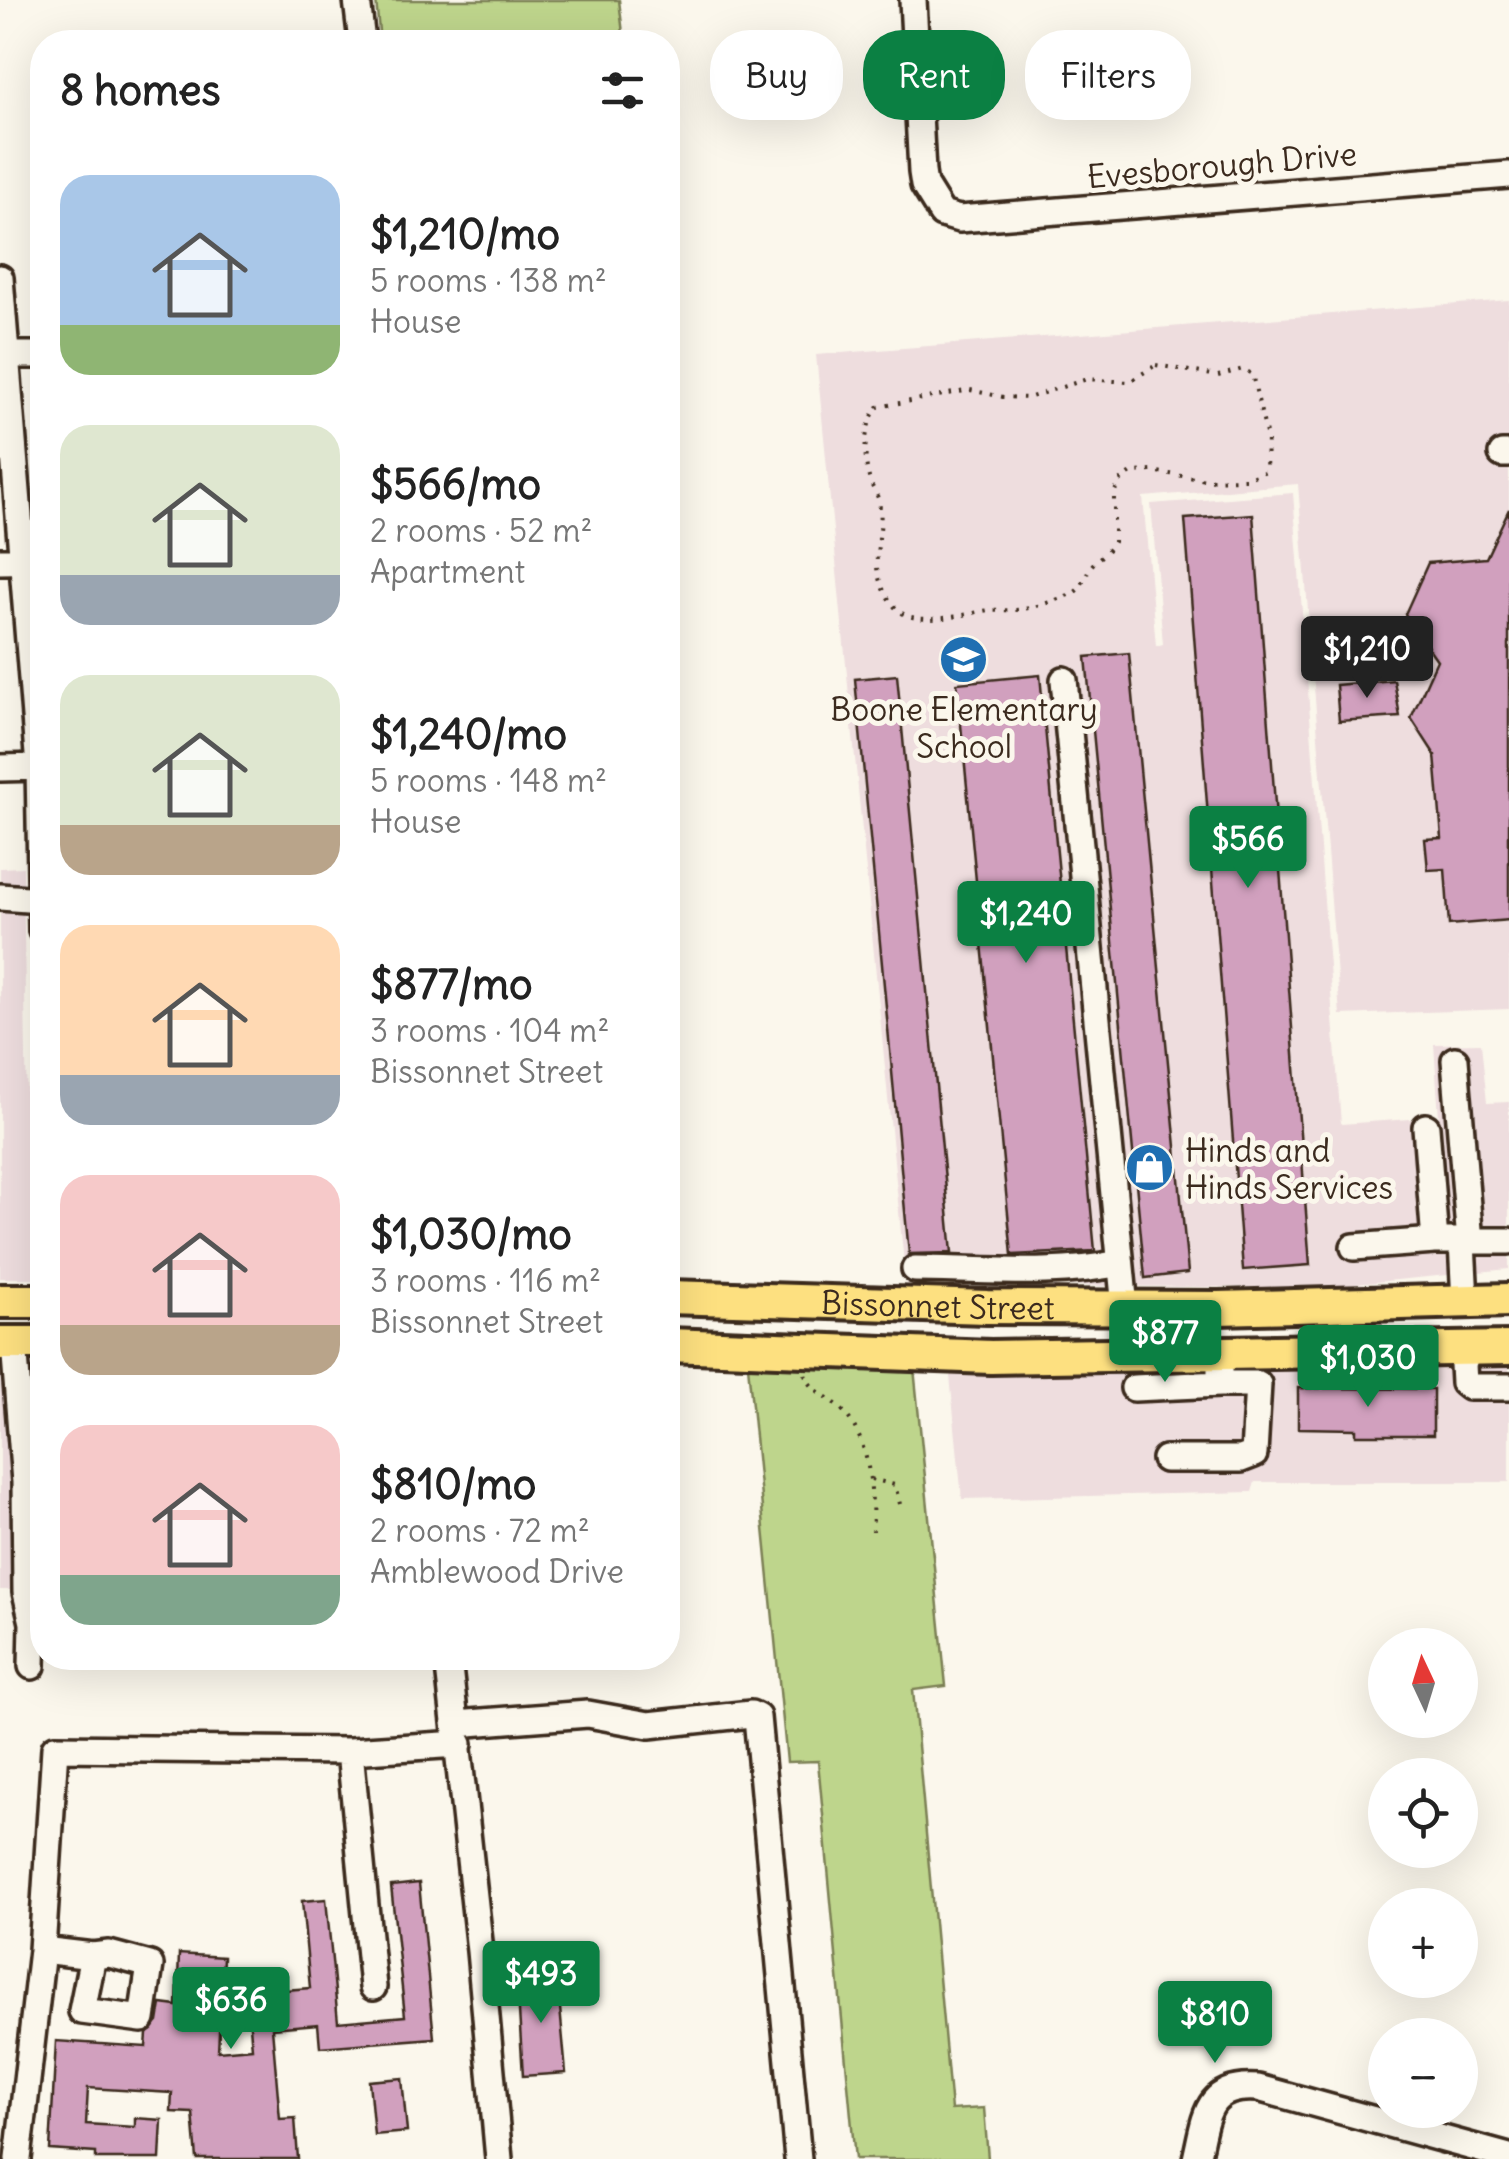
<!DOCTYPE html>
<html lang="en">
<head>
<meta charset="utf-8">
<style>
	body { margin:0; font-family:Delius,sans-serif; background:#f6f6f6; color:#222; height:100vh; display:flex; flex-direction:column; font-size:38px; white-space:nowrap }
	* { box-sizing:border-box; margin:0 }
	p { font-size:32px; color:#767676 }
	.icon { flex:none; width:55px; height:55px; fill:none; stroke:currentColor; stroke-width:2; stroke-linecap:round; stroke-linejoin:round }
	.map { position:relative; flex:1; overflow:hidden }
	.sheet { position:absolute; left:30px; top:30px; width:650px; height:1640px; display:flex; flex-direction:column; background:#fff; border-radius:40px; box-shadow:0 10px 40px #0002 }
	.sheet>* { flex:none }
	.hud { position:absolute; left:710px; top:30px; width:648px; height:90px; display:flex; gap:20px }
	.needle { width:65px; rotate:356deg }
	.buttons { position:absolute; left:1368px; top:1628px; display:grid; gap:20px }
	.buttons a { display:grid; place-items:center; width:110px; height:110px; border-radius:50%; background:#fff; box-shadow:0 10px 40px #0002; font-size:50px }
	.price { position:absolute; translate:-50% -85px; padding:0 22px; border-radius:10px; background:#0b8043; color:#fff; font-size:32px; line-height:65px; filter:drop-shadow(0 2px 5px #0008) }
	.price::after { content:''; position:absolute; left:50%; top:60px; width:30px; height:22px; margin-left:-15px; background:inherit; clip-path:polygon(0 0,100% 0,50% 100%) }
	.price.on { background:#222; color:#fff }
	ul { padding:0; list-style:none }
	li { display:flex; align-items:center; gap:30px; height:250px; padding:0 30px }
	li span { display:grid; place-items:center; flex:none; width:280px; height:200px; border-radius:30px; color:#555 }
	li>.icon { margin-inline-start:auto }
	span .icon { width:120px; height:120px; fill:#fffc; stroke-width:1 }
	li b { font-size:42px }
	h2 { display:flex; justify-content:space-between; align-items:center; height:120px; padding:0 30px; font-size:42px }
	.pill { padding:0 35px; border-radius:40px; background:#fff; box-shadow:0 10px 40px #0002; font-size:35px; line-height:90px }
	.pill.on { background:#0b8043; color:#fff }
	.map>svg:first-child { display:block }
</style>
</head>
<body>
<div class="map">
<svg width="1509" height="2159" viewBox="0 0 1509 2159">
	<rect width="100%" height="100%" fill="#fbf7ec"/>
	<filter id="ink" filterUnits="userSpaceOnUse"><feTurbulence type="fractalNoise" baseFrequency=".01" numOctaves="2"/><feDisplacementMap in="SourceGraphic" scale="20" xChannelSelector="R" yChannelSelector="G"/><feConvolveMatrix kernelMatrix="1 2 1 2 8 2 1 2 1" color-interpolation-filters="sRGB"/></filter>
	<g filter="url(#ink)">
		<path fill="#eeddde" d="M1509,300v709l-169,6 -42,-531 -155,13 13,149 7,-2 -12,-140 142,-11 48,631 98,-7 -5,-73 47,-1 6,60 22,-1v167l-194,19 -409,-4 -90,-929z
			M23,867l4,252 15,159h-42v-410z
			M0,1354h42v236h-42z
			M1509,1360v122h-254l-3,10 -290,7 -13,-133z"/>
		<path fill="#bed58c" stroke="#7c8055" stroke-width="2.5" d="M376,0h243l5,42h-244z
			M748,1365l166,3 32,318 -33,4 38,420 33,-2 4,51h-133l-37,-398 -31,1z"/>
		<path fill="#d1a0be" stroke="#3b2a1e" stroke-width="2.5" d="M1509,509v411l-60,5 -4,-56 -17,1 -3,-31 17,-1 -7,-83 -24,-37 26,-58 -32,-46 23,-51 58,-5z
			M1253,514l57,751 -67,5 -58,-751z
			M1129,653l59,620 -43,5 -59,-621z
			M897,675l24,253 31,325 -43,1 -30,-322 -24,-253z
			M1040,675l55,576 -83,4 -55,-572z
			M1394,680l6,37 -61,4 -3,-36z
			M1298,1388l135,1v46h-77v-6l-58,-1z
			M419,1883l15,155 -114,9 -2,-23 -46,4 8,91 15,-1 3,41h-101l-4,-46 -22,-1 1,-19 -84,-5 -2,36 49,3v-9l27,2 -2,39h-64v-6l-46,-3 6,-109 90,6 1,-13 11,-12 3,-18 16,2 2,-52 44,3 -5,94 34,-3 -5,-55 63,-5 -8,-87 24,-2 12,123 67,-6 -14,-130z
			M557,1975l9,98 -43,3 -6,-98z
			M402,2078l5,54 -33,3 -5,-54z"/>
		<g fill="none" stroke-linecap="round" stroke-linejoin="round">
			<defs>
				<path id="minor" d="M357,0l5,42
					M913,0l9,172 2,13 18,29 17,5 550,-44
					M0,278l39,489 3,164
					M6,355h36
					M1502,454h7
					M0,561l42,-1
					M1064,680l61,628
					M0,768l42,-1
					M0,897l41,3
					M1455,1060l15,182
					M1426,1127l9,114
					M1462,1242l3,59
					M1354,1247l81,-6h74
					M915,1269c68,0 138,8 205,-6
					M14,1343l11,139 1,110 7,31 -1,43
					M1469,1348l-6,17 1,18 5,4h40
					M1134,1388l86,-4
					M1165,1459h76l13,-5 4,-70h-38v-31
					M448,1658l32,293 19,208
					M456,1724l132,-10 61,11 102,-11 6,3 41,442
					M350,1751l23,236
					M42,1950l51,6
					M109,1954l41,11 -8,54 -60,-8 11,-55z
					M18,2159l24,-209 13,-202 295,3 109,-7
					M1196,2159c10,-42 9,-75 62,-71l251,69"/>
				<g id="major">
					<path id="s1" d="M668,1297l319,10 232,1 290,-8"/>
					<path d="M0,1301h42"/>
					<path d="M0,1343h42"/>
					<path d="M668,1345l323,12 518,-9"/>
				</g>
			</defs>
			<use href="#minor" stroke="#3b2a1e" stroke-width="32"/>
			<use href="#major" stroke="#3b2a1e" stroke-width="40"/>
			<path stroke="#3b2a1e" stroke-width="4" stroke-dasharray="2.5 8" stroke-linecap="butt" d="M1156,365l62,11 25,-7 9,5 15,64 -1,33 -20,8 -40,1 -54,-9 -19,1 -13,9 -6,12v49c-6,10 -14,14 -21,22 -9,10 -9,25 -22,30 -17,7 -41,16 -59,16 -8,1 -15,-1 -23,0 -25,4 -77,20 -95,-4 -33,-42 -7,-64 -15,-104 -1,-7 -7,-14 -9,-21 -7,-22 -7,-56 8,-74l92,-17 33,7 25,1 59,-19 42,3z
				M805,1374c6,19 26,22 38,37 28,31 29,80 30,120
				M871,1479l24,6 5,19"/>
			<use href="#minor" stroke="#fbf7ec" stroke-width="25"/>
			<use href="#major" stroke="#fde080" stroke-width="32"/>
		</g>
	</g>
	<defs>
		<symbol id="school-disc" viewBox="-11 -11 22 22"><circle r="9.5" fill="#1f6fb2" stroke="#fbf7ec"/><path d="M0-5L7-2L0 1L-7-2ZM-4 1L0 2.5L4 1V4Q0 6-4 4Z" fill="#fff"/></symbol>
		<symbol id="shop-disc" viewBox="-11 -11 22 22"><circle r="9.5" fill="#1f6fb2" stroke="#fbf7ec"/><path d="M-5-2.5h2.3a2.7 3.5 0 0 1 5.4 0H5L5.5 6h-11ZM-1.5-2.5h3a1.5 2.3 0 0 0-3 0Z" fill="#fff"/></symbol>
	</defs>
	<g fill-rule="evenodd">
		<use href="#school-disc" x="936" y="632" width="55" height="55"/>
		<use href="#shop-disc" x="1122" y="1140" width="55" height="55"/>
	</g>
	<g text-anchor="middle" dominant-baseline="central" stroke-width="10" stroke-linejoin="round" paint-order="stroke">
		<g font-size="32" fill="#3b2a1e" stroke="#fbf7ec">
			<text transform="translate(1222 165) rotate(-5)">Evesborough Drive</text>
			<text stroke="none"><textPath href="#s1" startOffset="270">Bissonnet Street</textPath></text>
		</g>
		<g font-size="32" fill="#3b2a1e" stroke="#fbf7ec">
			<text x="964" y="709">Boone Elementary<tspan x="964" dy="37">School</tspan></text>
			<text x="1185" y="1150" text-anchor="start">Hinds and<tspan x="1185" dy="37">Hinds Services</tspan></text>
		</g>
	</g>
</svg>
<div class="buttons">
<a><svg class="needle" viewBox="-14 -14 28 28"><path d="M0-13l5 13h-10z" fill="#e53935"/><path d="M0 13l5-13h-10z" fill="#767676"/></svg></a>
<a><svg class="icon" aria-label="locate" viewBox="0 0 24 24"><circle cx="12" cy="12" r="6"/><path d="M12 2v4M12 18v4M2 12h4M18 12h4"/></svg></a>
<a>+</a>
<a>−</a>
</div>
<b class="price on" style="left:1367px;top:701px">$1,210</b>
<b class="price" style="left:1248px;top:891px">$566</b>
<b class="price" style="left:1026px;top:966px">$1,240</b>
<b class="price" style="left:1165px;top:1385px">$877</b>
<b class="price" style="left:1368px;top:1410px">$1,030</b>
<b class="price" style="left:541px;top:2026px">$493</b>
<b class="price" style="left:231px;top:2052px">$636</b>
<b class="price" style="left:1215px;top:2066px">$810</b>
<div class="hud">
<a class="pill">Buy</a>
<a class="pill on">Rent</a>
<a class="pill">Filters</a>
</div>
<section class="sheet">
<h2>8 homes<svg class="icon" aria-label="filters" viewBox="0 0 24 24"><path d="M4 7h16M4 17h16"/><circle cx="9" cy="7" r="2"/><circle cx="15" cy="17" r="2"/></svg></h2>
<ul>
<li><span style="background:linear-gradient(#a9c7e8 75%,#8fb573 0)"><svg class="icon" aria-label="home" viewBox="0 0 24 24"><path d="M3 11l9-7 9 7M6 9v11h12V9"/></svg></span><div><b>$1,210/mo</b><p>5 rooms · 138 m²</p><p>House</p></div></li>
<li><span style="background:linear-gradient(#dfe7d0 75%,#9aa5b1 0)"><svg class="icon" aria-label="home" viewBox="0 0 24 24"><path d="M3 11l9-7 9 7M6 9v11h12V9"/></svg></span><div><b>$566/mo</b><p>2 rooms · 52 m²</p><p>Apartment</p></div></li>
<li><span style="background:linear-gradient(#dfe7d0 75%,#b9a48a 0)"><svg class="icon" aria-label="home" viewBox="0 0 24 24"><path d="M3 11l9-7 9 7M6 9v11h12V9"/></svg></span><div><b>$1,240/mo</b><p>5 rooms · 148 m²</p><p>House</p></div></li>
<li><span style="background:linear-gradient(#ffd9b3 75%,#9aa5b1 0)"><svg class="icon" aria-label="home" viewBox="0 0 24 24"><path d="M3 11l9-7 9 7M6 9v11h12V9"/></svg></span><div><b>$877/mo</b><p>3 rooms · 104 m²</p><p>Bissonnet Street</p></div></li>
<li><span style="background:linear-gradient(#f6c9c9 75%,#b9a48a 0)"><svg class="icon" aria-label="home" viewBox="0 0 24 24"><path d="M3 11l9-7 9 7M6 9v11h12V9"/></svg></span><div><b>$1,030/mo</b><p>3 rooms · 116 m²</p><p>Bissonnet Street</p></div></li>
<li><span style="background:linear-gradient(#f6c9c9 75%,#7fa58c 0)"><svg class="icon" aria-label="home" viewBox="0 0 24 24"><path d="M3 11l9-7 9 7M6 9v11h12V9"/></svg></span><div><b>$810/mo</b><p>2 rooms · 72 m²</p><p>Amblewood Drive</p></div></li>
</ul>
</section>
</div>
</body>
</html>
